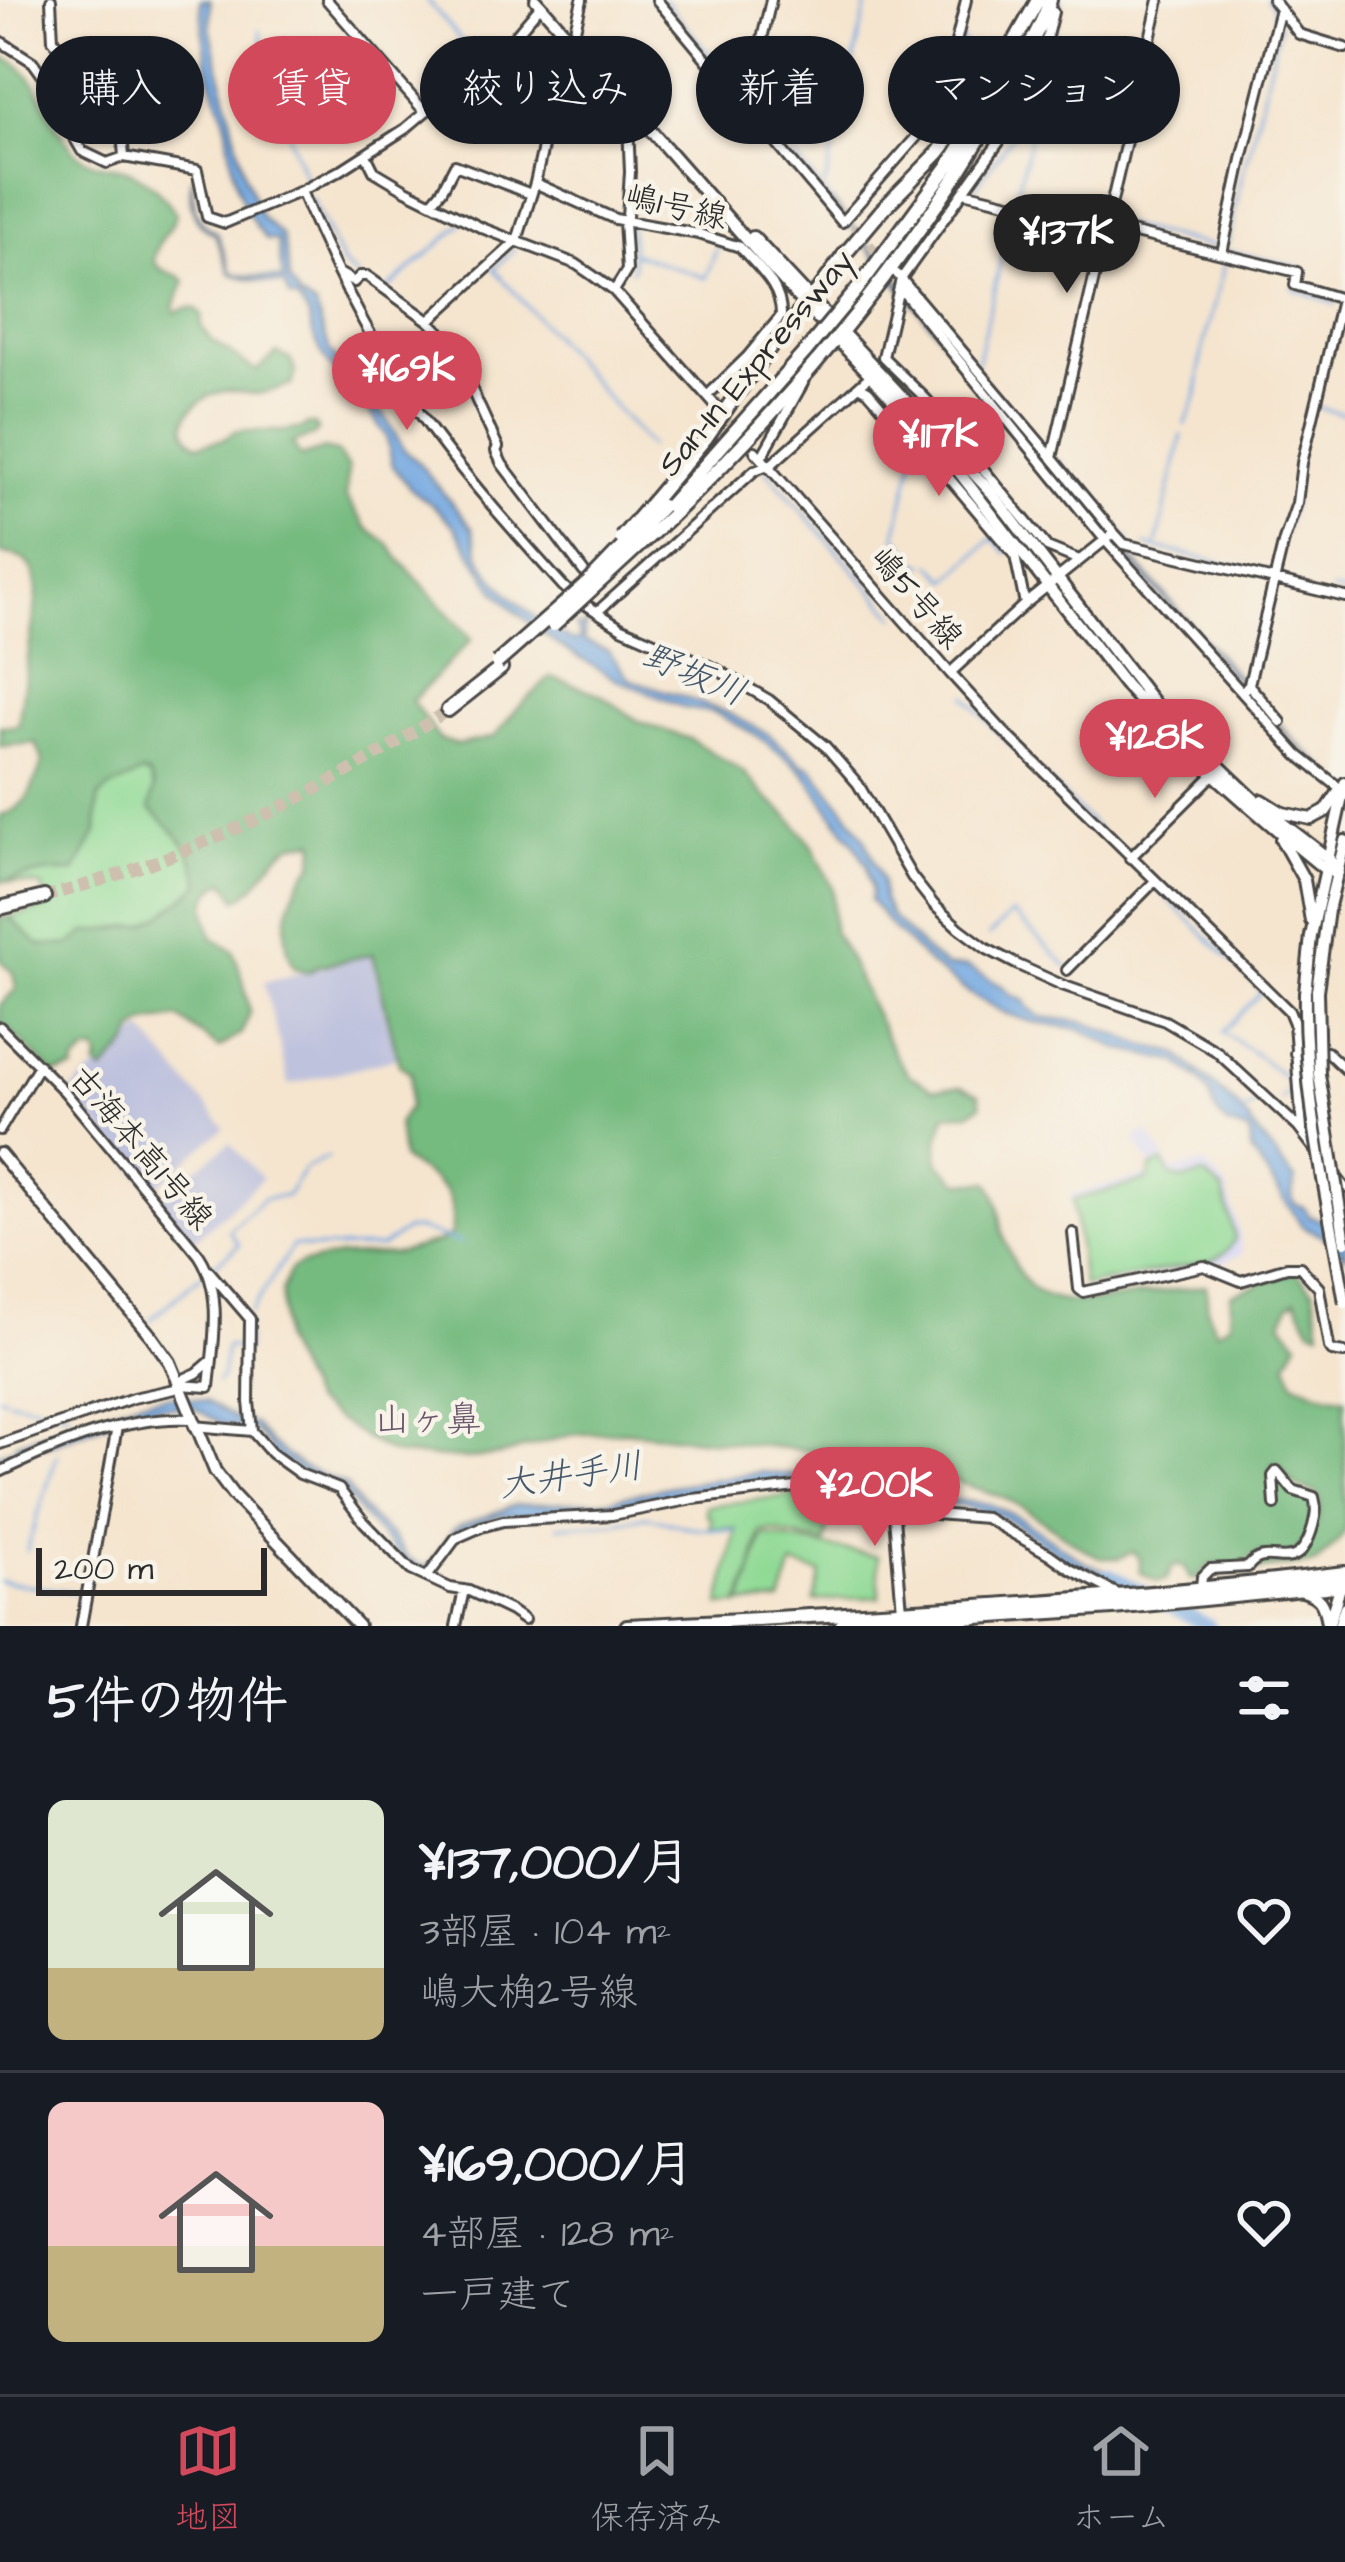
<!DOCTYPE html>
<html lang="ja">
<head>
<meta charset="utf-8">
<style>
	body { margin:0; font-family:"Architects Daughter","Klee One",sans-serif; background:#20242c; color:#f1f3f6; height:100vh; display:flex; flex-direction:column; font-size:45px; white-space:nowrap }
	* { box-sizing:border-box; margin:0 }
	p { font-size:39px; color:#9ea1a6 }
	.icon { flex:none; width:66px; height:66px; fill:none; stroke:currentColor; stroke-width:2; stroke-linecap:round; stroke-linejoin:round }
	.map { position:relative; height:1626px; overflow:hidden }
	.sheet { display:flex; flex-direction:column; background:#171b24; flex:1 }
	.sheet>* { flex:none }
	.banner { position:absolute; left:36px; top:36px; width:1275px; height:108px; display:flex; gap:24px }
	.scale { position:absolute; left:36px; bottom:30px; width:231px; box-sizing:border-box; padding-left:12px; border:6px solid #2b2b2b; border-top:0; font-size:33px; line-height:42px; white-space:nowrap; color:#2b2b2b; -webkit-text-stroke:9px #f7f3e8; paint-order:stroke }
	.price { position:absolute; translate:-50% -102px; padding:0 27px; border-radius:42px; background:#d1495b; color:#fff; font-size:39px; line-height:78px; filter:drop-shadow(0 3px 6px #0008) }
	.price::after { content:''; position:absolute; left:50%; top:72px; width:36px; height:27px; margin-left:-18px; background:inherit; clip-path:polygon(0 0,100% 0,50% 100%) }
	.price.on { background:#222; color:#fff }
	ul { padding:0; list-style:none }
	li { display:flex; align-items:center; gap:36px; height:300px; padding:0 48px }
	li+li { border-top:3px solid #363941 }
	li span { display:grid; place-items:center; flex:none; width:336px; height:240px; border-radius:18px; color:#555 }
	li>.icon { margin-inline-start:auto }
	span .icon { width:144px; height:144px; fill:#fffc; stroke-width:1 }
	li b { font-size:51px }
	h2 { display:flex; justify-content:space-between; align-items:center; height:144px; padding:0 48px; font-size:51px }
	.chip { padding:0 42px; border-radius:54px; background:#171b24; box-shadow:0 3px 9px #0004; font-size:42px; line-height:108px }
	.chip.on { background:#d1495b; color:#fff }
	.menu { display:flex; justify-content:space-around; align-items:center; height:168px; border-top:3px solid #363941; background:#171b24; font-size:33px; color:#9ea1a6 }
	.menu a { display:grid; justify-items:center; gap:6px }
	.menu .on { color:#d1495b }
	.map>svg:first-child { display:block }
</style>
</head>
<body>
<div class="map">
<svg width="1345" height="1626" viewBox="0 0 1345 1626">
	<rect width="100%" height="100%" fill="#f7f3e8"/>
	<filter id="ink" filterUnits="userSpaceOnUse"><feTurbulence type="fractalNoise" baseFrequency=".00833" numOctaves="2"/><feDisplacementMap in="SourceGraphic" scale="24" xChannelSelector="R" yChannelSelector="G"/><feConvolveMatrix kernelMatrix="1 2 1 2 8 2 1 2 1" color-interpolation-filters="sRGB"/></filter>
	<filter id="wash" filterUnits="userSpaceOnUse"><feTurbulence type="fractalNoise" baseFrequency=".004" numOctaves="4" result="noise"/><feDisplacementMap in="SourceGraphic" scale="48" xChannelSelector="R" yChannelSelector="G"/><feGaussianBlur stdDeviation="2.7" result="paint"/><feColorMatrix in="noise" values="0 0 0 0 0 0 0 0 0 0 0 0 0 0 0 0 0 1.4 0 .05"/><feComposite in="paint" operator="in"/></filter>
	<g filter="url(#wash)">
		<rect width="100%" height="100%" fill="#f5e5cf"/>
		<path fill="#d7d7f8" d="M1147,1130l25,40 32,-7 22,23 13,44 3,24 -25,10 -135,24 -12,-94 78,-19 2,-11 -16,-25z"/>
		<path fill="#bfc2dd" d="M371,955l25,103 -107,27 -25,-103z
			M143,1030l82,98 -73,62 -82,-98z
			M230,1143l32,36 -69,62 -36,-42z"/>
		<path fill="#91da96" stroke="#5e8260" stroke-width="3" d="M142,773l7,3 5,11 -3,22c30,29 38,32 50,75l-37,30 -21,11 -58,8 -15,12h-31l-30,-28 39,-9 -6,-22 -40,-5 48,-9 25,-1 22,-40 1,-32 9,-9z
			M1163,1162l9,15 11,3 22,-5 18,16 12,47c-6,14 -15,19 -28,24l-124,24 -10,-86 75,-20 3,-12z
			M794,1495l38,8 -7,40 -52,-12h-13l-8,38 -13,36 -19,1 16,-77 -26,-1 1,-11 -5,-3v-8z
			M763,1535l115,21 2,41 -66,4 7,-28 -28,-8 -12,37 -39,2z"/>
		<path fill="#74ba7f" stroke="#507255" stroke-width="3" d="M0,56c41,10 47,69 75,95 19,18 31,12 52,19 17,6 41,28 49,44 -6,21 -20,24 -22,48 14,16 20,8 31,19l-11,26 1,5 14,-4 8,1 5,7 -1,10 12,15 43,30 21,-18 13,6 6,13 -4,13c-12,3 -25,8 -37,9 -10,0 -19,-4 -28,-3 -29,3 -60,33 -29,54l26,-6 12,-8h50l18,-3 3,-4 8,1 3,6 -5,5 -21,7 9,14 23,-8 13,3 11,16 -2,30 21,30 22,16 11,16 72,79 -60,62 27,38 19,6 36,-8 22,-27 35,-33 49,17 40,28 50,17 54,33 20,23 28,25 20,25 21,43v43l11,18 50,105 15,21 24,14 28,-2 18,7 2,11 -11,8 -24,1 -8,26v22l21,20h30c13,21 9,30 14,52 2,12 10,24 14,34 22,46 75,34 115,28 25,-4 49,-6 74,-11l2,27 8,19 14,-8 1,-29 64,-23 19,20 6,40 -9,-2 -15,-29 -7,5 -7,17 16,19 -11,21 7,20 24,10 27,6v132c-3,10 -21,24 -29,33l-109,13 45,-7 8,-11c33,7 46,2 55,-32 3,-8 8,-19 4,-28 -5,-10 -16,-6 -24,-13 -7,-5 -12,-15 -18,-22l-5,2 -2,13 5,-2 16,17 18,5 6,6c-5,17 -7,46 -28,51 -8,3 -20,-1 -30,-2l-14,11 -34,1 -12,14h-7l-6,-13h-12l-5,13 -9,3 -18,-10v-12l-4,-7h-6l-11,5h-17l-15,-7 -63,-43 -25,-12 -110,-37 -265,-28 -54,4 -68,20 -36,4 -64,-4 -12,-3 -26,-14 -52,-36 -30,-61v-50l8,-21 11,-6 39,-8 55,-2 46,-13 10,-6c8,-48 -16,-53 -49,-76l-4,-37 11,-14 2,-35 -12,-9 -26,-110 -55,12 -9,6 -14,-4c-19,-36 -7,-76 19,-105l1,-22c-7,1 -14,1 -21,3 -25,10 -32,45 -57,55l-12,-18c-27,15 -19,29 -13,56l21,13 10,30 7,33 -9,21 -22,14 -40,-30 -32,5 -11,7 -7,14 -26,28 -7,-5 3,-7 -2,-8h-9l-13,12 -1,6 -20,4 -53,-52 -1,-17 16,-16 -3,-16 -13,-13v-42l9,-1 30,28h31l15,-12 58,-8 21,-11 37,-30c-12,-43 -21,-46 -51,-75l4,-22 -5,-11 -7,-3 -35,17 -9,8 -1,33 -22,41h-25l-50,10v-66c30,-10 32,-27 43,-55l-7,-18 -36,3v-20h18l19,-131c-1,-27 -7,-40 -37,-41z"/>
		<path fill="#75a8e1" stroke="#506a86" stroke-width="3" d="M200,0h10v28l35,149 16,40 21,19c3,15 7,30 7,45l11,16 15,10 15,44 25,34 30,31 19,34 15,13 53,65c5,13 4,24 12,36 20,29 57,63 89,77l8,-2 -6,-14 6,3 8,-10 -5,12v11l24,10 22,28 96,33 42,22 34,30 9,3 36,45 17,25 18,43 1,19 7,16 41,41 15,11h21l35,19 9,9 13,5 5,8 12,9 44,5 61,24 31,7 59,52 59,75 -3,17 3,7 9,4 6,9 13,3 22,23v13l-23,-21 -19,-8 -52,-76 -1,-19 -23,-7 -11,-13 -7,-19 -9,-13 -23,-18 -58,-13 -39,-20 -48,-7 -27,-9 -36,-20 -38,-27 -43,-43 -18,-23c5,-12 -3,-23 -3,-36 -9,-10 -11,-23 -21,-31l-42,-61 -46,-36 -43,-23 -30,-5 -71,-30 -56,-33 -43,-34 -20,-21 -41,-64 -18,-18 -26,-20 -17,-22 -7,-30 -25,-36 -36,-40 -12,-26 -5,-20 -11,-15 -7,-1 -6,-14c-14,0 -42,-6 -54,-11l-15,-39c-24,-11 -27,-35 -23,-58 2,28 -2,42 25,57l14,39 9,3 43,4 -6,-39h-10c-31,-35 -34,-68 -40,-112 -3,-17 -12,-36 -17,-53 -6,-25 -7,-50 -10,-75z
			M832,200l282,338 179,201 43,39 -2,1c-59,-48 -106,-109 -157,-165 -121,-134 -234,-274 -347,-413z
			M169,1396l37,5 30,18 18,5 18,21 29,21 45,19 15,23 31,29 14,19 16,11 8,-3 22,-33 7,-5 56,-21 92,-5 65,-14 89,-14 63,6 26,7h10l14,6 115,13 31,14 66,45 42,16 -7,6 -45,-19 -59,-41 -21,-11 -36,-8 -77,-7 -90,-19 -80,9 -101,20 -114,7 -43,17 -28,39 -8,-1 -16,-11 -47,-51 -15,-22 -34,-11 -32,-21 -21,-25 -30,-5 -30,-17 -36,-2 -16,3 -93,36h-13l-36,15v-6l15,-7 1,-4 124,-43z"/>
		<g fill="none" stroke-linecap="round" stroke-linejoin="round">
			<path stroke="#75a8e1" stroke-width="3" d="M427,0l55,65
				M664,0l168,202
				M1267,0l6,7 1,12
				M260,31l18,75 27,72
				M580,34l33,31 20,28
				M961,37l4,11 37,9
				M1023,63l5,1 5,9 -5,22
				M825,185l43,-185
				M975,188l55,-78 -2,-6
				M1016,197l46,-197
				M311,198l32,67 14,11
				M1112,223l105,25
				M630,226l3,41 -2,3
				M1228,243c7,-30 12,-68 22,-95l30,-125
				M515,248l-21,21 155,177
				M1227,251l75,17 -1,16
				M633,253l73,25 12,-33
				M1292,288l44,16
				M388,289l74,-65
				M384,293l31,22
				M977,362l36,-153
				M472,399l9,18
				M1319,408l26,6
				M1185,425l12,-30 5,-43 23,-91
				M905,438l11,10 -20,87 16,20
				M1057,459l73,83
				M766,470l130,147
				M1157,544l25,-109
				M1145,545l124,29 5,-5
				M1277,554l16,-54
				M911,560l14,5
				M932,564l16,16 45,-42 14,15
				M1332,590l13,3
				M966,696l32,36 152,149
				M1155,886l107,105 -39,41 39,27 28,23 -2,10 -7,8
				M989,936l23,-23 55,53
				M1244,1112l11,-8
				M212,1267l27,-22 -10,-15 34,-31 23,-3 18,-27 24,-12
				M250,1313l43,-68 24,3 64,-1 25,-17 12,-1 42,14
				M151,1319l52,-45
				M217,1383l4,-6 5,-31 20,5 1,-31
				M0,1397l5,1
				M9,1400l60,13
				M558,1526l57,-3 31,-7 41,11 49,4
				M32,1534l25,-79
				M27,1551l4,-14
				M0,1581l81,12
				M949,1597l10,-1
				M927,1598l7,-1
				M905,1599h6"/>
			<path stroke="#75a8e1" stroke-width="14" d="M1109,1575l100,51"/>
		</g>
	</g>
	<g filter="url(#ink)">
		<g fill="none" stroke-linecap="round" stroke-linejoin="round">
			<path stroke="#cdc0ae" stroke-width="8" stroke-dasharray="8 4" stroke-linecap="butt" d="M854,226l30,34
				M720,411l35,40"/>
			<path stroke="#cdc0ae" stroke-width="12" stroke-dasharray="12 6" stroke-linecap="butt" d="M44,897c153,-42 272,-100 404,-187"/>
			<defs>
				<path id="minor" d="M51,0l2,40 11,12 54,29 6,76
					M327,0l98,112
					M657,0l185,222 98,-112 26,-110
					M1273,0l26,34 46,14
					M1053,12l-21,84 -131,183 -18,78 43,42 121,148 32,13
					M0,41l33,21 20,28 11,30 18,31 25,12 17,-6 73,13 10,47 18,6 76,-32 40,-21 64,-41 20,-17 62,-43 53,-63
					M744,101l5,-6 22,-95
					M366,155l8,16 32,19 76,38 94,36 16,11 22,16 101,114
					M535,183l80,36 84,15 41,13
					M301,191c35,84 78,167 132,241 40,54 85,104 130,154l14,13 45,29 94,41 53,31 57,47 32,37 54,93 22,28 25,23 28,21 31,16 44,20 103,36 51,30 82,76 47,61
					M964,192l333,80 -2,13 50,15
					M432,202l10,-12 13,-25 76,29
					M1222,253l21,-98 37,-146
					M339,273l15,9 6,-6h7l62,45 21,21 48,105 -2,4 6,13 82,108
					M897,274l154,182
					M899,287l206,253 193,215 43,34
					M614,291l13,-21 -3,-49 3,-4 3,-45 -2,-49 7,-10
					M429,321l88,-80 18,-58 29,-131 8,-10 10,-42
					M859,386l9,5 35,40 21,17 91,108 10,48
					M707,396l41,-40 33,-40c1,-30 -22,-47 -41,-69
					M417,408l33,-65
					M755,451l195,222 75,-69 89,-71 -62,-75 107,-458
					M761,458l42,-75
					M1114,533l10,11 221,53
					M597,612l158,-142 18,-7 98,-88
					M950,673l53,58 286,280 5,12 8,106
					M1249,685l32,37
					M1242,692l7,-8 35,-144 13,-37 5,-40 39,-163
					M1130,858l82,-82
					M1067,970l87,-88
					M0,1027l65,65 134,163c25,38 14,89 10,132l-29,-2
					M1295,1053l32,-1 18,17
					M0,1130l39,-65
					M1073,1233l6,56 4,3 121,-26 37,15 46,-14h13l19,21 10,59 3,4 12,2
					M209,1271l41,48 -1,83 3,29 19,22 29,21 39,15 25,33 47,48 39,18 19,3 42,20 13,9
					M194,1426l58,5
					M0,1444l133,-46 42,-9 11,-11 11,-5 14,-12
					M0,1472c58,-28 126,-57 192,-53
					M895,1486l-1,31 8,93
					M427,1577l29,-39 25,-11 22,-6 109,-6 81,-16 103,-12 101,24 89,7 63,36 21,15 50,26
					M1201,1587l1,-10 8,-8 38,-2c20,-28 49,17 65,-41 3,-12 4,-18 1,-29l-21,-7 -16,-19 -4,5 2,29
					M81,1626l36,-199
					M456,1626l8,-36"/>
				<path id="secondary" d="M0,1154l152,183 18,25 45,109 18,24 125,131"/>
				<path id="primary" d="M536,0l254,289 154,164 181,232c62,69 129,127 201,185l12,3
					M753,237l238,255 165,214 108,103 65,50 9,14
					M1262,800l21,13 28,6 15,-8 14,-21
					M1281,839l23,41 7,41
					M1317,991l11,-81 17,-69
					M1305,993l6,-57 34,-153
					M1300,1590c20,6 24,13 27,33
					M1328,1626l15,-48
					M1339,1626l6,-19"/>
				<path id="trunk" d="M627,1626c240,-13 480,-24 718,-53
					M841,1626l272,-18 232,-23"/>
				<path id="motorway" d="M856,291l93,-126 62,-100
					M654,500l51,-61 65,-92 51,-60 23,-32 37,-44 57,-58 34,-44 30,-45 36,-64
					M666,509l140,-158
					M671,516c109,-104 206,-220 289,-346 23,-36 44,-73 63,-112 10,-19 21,-37 27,-58
					M448,710l53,-42
					M0,908l44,-11"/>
			</defs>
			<use href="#minor" stroke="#494744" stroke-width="14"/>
			<use href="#secondary" stroke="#494744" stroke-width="16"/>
			<use href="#primary" stroke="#494744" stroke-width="16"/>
			<use href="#trunk" stroke="#494744" stroke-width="18"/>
			<use href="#motorway" stroke="#494744" stroke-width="18"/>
			<use href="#minor" stroke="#fff" stroke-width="8"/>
			<use href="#secondary" stroke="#fff" stroke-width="10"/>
			<use href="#primary" stroke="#fff" stroke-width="10"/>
			<use href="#trunk" stroke="#fff" stroke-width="12"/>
			<use href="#motorway" stroke="#fff" stroke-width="12"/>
			<defs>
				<path id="primary-bridge" d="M1317,991l2,83 26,168
					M1305,993c-2,105 23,207 40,310"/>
				<path id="motorway-bridge" d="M806,351l50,-60
					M621,538l33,-38
					M553,625l118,-109
					M497,663l92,-81 73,-76"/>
			</defs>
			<use href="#primary-bridge" stroke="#494744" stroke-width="16" stroke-linecap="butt"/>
			<use href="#motorway-bridge" stroke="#494744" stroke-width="18" stroke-linecap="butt"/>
			<use href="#primary-bridge" stroke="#fff" stroke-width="10"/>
			<use href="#motorway-bridge" stroke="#fff" stroke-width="12"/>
		</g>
	</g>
	<g text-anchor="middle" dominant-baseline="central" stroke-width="9" stroke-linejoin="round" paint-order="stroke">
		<g font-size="33" fill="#2b2b2b" stroke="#f7f3e8">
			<text transform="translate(676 207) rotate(13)">嶋1号線</text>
			<text transform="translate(756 363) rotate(-50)">San-In Expressway</text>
			<text transform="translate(916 598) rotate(49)">嶋5号線</text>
			<text transform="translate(141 1148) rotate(50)">古海本高1号線</text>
		</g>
		<g font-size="36" font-style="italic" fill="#45576b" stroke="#f7f3e8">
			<text transform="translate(694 675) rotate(23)">野坂川</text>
			<text transform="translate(571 1476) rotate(-8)">大井手川</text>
		</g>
		<g font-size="36" fill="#6a576c" stroke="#f7f3e8">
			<text x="428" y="1420">山ヶ鼻</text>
		</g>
	</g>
</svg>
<div class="scale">200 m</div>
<b class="price on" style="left:1067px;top:296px">¥137K</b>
<b class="price" style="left:407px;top:433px">¥169K</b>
<b class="price" style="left:939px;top:499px">¥117K</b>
<b class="price" style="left:1155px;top:801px">¥128K</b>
<b class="price" style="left:875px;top:1549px">¥200K</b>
<div class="banner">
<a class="chip">購入</a>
<a class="chip on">賃貸</a>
<a class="chip">絞り込み</a>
<a class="chip">新着</a>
<a class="chip">マンション</a>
</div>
</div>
<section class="sheet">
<h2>5件の物件<svg class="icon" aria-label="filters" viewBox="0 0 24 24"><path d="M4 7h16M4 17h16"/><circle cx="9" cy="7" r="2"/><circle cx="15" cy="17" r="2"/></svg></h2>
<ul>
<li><span style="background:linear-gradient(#dfe7d0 70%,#c2b280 0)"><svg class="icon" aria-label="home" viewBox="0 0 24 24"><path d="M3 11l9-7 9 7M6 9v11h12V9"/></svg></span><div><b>¥137,000/月</b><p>3部屋 · 104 m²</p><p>嶋大桷2号線</p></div><svg class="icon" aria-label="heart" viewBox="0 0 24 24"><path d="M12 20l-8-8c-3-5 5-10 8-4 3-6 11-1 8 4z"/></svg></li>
<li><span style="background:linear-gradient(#f6c9c9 60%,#c2b280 0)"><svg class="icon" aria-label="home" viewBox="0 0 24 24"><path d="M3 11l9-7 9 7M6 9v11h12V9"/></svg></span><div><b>¥169,000/月</b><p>4部屋 · 128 m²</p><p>一戸建て</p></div><svg class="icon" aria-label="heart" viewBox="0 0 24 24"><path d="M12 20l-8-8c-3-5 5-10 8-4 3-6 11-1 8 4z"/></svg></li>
</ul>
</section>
<nav class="menu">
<a class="on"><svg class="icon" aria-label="map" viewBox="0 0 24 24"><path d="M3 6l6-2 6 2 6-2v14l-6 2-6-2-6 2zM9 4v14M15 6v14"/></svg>地図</a>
<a><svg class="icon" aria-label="saved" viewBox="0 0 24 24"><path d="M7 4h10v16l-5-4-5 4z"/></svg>保存済み</a>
<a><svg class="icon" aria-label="home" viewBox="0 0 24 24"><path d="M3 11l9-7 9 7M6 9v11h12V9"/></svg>ホーム</a>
</nav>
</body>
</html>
